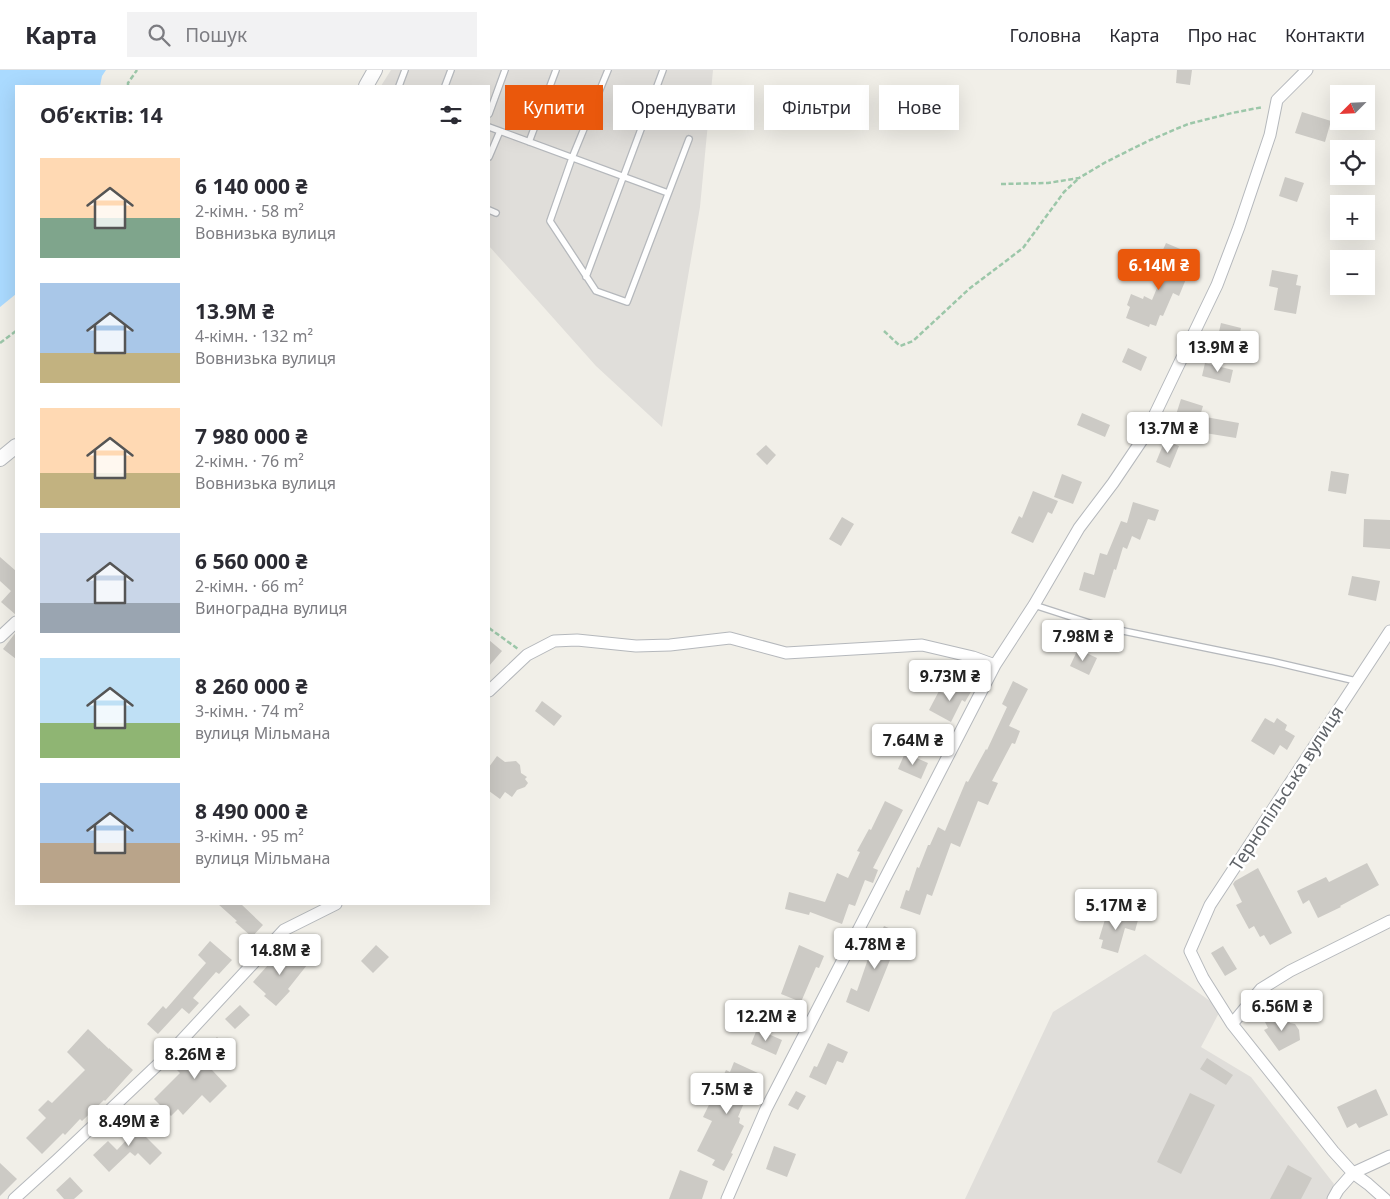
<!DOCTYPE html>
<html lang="uk">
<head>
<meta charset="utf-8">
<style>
	body { margin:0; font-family:"Noto Sans",sans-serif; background:#f2f2f3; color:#2b2b33; height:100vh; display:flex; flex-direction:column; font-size:19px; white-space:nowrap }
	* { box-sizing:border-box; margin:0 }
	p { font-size:16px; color:#7c7c81 }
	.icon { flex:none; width:28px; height:28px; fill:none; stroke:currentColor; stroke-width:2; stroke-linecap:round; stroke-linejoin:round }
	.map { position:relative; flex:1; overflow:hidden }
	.panel { position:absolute; left:15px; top:15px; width:475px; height:820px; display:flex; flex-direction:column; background:#fff; border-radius:0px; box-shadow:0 5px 20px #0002 }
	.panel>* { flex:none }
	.banner { position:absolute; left:505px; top:15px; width:475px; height:45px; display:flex; gap:10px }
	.needle { width:32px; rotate:246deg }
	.tools { position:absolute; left:1330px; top:15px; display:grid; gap:10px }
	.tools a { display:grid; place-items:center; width:45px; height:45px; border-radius:0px; background:#fff; box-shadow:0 5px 20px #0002; font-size:25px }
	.price { position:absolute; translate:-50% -42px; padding:0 11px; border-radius:5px; background:#fff; color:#222; font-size:16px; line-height:32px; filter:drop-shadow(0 1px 2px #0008) }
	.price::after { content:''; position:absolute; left:50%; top:30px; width:15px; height:11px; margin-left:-8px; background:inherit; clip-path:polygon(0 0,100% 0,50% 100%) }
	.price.current { background:#ea580c; color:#fff }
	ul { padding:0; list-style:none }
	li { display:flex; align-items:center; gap:15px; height:125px; padding:0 25px }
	li span { display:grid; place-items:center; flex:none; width:140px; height:100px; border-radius:0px; color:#555 }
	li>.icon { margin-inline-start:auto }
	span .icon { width:60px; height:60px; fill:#fffc; stroke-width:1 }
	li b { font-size:21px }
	h2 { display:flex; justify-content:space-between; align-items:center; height:60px; padding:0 25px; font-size:21px }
	.pill { padding:0 18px; border-radius:0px; background:#fff; box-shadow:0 5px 20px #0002; font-size:18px; line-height:45px }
	.pill.current { background:#ea580c; color:#fff }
	header { display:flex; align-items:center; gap:30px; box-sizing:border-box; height:70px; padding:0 25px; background:#fff; border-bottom:1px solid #e1e1e2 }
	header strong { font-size:24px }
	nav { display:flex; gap:28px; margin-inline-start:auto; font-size:18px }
	.search { width:350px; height:45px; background:#f2f2f3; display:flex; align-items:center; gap:12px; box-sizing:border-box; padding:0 18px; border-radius:0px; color:#7c7c81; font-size:19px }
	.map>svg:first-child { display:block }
</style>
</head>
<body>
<header>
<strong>Карта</strong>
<div class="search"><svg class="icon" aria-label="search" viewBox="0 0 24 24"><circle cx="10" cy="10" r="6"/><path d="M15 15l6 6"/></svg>Пошук</div>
<nav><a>Головна</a><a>Карта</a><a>Про нас</a><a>Контакти</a></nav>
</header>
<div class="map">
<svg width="1390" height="1129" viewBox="0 0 1390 1129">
	<rect width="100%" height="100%" fill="#f1efe8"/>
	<path fill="#e0deda" d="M391,0h322l-13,137 -38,220 -66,-61 -107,-120v-160h-108z
		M1145,884l76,55 -20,38 50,30 83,107 -6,15h-363l88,-187z"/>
	<path fill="#aadaff" d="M0,0h106l-4,6 -2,10h-84v208l-16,13z"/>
	<path fill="#cccac5" d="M1177,0h15l-2,15 -14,-2z
		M1302,42l29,9 -6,21 -30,-9z
		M1285,107l19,6 -7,19 -18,-6z
		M1166,173l19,8 -10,23 11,5 -7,17 -6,-3 -10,23 -3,-1 -4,11 -6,-2 -1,3 -23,-9 4,-11 -3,-2 4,-11 12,5 1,-3 8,4 15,-36 -9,-3z
		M1272,200l26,5 -2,10 5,1 -5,28 -22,-4 4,-22 -9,-2z
		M1221,253l20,5 -3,13 -20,-5z
		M1128,278l19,9 -6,14 -19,-9z
		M1205,293l28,7 -3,13 -28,-7z
		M1181,329l22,7 -3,10 39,7 -3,15 -31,-5v-2l-31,-10z
		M1082,343l28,12 -5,12 -28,-12z
		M1165,370l14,6 -9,22 -14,-6z
		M766,375l10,10 -9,10 -11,-11z
		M1331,401l18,3 -3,20 -18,-3z
		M1062,404l20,8 -9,22 -19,-7z
		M1033,421l25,10 -6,13 -4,-2 -15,31 -22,-10 8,-17 3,2z
		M1133,432l26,8 -4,11 -7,-2 -8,21 -8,-4 -5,13 -4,-2 -7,23 -2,-1 -9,29 -26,-8 5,-18 10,3 6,-22 7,2 14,-34 6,2z
		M842,447l12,7 -13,22 -12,-7z
		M1364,449l26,1v29l-27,-2z
		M0,487l16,14v44l-15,-13 10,-11 -11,-10z
		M1352,506l28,5 -4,20 -28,-6z
		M16,562v27l-13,-10z
		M489,570l13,11 -13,15z
		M1078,579l19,9 -8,17 -19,-9z
		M956,611l16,9 -7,12 -3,-2 -11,22 -22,-12 10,-19 9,5z
		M1013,611l15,8 -19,37 11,5 -5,13 -3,-1 -20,38 6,2 -10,22 -10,-4 -18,46 -9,-4 -19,53 -5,-2 -7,21 -20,-7 6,-18 3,1 8,-24 2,1 9,-23h2l8,-18 7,4 21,-50 2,1 18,-33 1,1 20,-43 -5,-3z
		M542,631l20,15 -8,10 -19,-15z
		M1265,648l9,5 3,-5 10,7 -2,5 10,6 -8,14 -7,-5 -6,10 -23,-14z
		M905,683l23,10 -7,16 -23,-10z
		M497,686l8,6 11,-1 4,4 1,8 6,4 -2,2 3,4 -3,4 -8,3 -5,7 -7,-5 -5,7 -11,-8v-24z
		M885,731l18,9 -30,58 5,2 -5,13 -8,-3 -10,26 -6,-2 -7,20 -32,-12 -1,3 -24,-6 4,-17 36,10 12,-29 11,5 12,-26 -3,-1 12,-22 2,1z
		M1367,793l12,22 -39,21 1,1 -23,11 -9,-18 -6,4 -6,-13 29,-14 3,5z
		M1258,798l34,65 -22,12 -6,-10 -4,2 -6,-11 -5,3 -13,-24 6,-3 -9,-18 2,-3z
		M218,834h23l22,21 -11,12 -17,-15 2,-1z
		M1107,843l14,4 1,-2 16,5 -3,11 -10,-3 -7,25 -17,-5 2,-8 -4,-1z
		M884,856l18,8 -7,17 -1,-1 -25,62 -23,-10 5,-14 6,3 11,-32h1z
		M210,871l22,19 -13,14 -3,-2 -23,26 6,5 -10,11 -7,-6 -24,26 -11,-10 16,-18 3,3 40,-46 -8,-8z
		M376,875l13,12 -16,16 -12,-12z
		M799,875l25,11 -5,12 -3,-1 -15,35 -20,-8z
		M1223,876l14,23 -12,7 -14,-23z
		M284,877l23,18 -19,24 2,2 -14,15 -12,-10 2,-2 -13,-12z
		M240,935l10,10 -15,14 -10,-10z
		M1278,945l3,5 6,-3 3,6 5,1 4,6 1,10 -21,11 -15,-21 4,-2 -3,-6z
		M88,959l21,20v-1l24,22 -28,31 -1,-1 -22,21 -2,-2 -15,16 -2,-2 -21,21 -16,-16 20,-20 -8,-8 10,-10 4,3 33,-33 -18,-18z
		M757,959l25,11 -6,15 -25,-11z
		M217,967l14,14 -19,19 15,16 -17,17 -8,-8 -19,20 -5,-6 -7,7 -17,-17 26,-26 -6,-6 11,-12 7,6z
		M828,973l20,9 -5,11 -6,-2 -11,24 -17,-8 5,-11 3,1z
		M1207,988l26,17 -7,10 -26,-16z
		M734,992l26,12 -8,19 -3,-2 -11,26 2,1 -1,5 5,3 -13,27 2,1 -9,17 -12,-6 3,-5 -18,-9 15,-30 -9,-4 23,-47 4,2z
		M1376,1019l12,26 -29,13 -3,-5 -9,5 -10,-21z
		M796,1021l10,5 -8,14 -10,-5z
		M1190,1023l25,12 -34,69 -24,-12z
		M129,1042l20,20 -4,4 17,17 -12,12 -12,-12 -3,3 -5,-4 -21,20 -16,-17 15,-14 9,9 17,-18 -12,-12z
		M774,1076l22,8 -9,23 -21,-8z
		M0,1093l17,16 -17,17z
		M1288,1095l24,13 -11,21h-31z
		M680,1100l28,11 -6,18h-33z
		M70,1107l13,14 -9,8h-10l-8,-9z"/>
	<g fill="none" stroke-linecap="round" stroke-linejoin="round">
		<defs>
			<path id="service" d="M608,0l-36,88 -22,63 46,70 31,11 62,-163
				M399,16l6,-16
				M445,16l6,-16
				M489,44l16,-44
				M489,57l179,66
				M529,72l27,-72
				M489,87l11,-26
				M489,140l7,3
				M586,207l77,-207
				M1034,535l65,21 171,35 86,20"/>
			<path id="minor" d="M0,567l16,-15
				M489,621l38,-36 27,-14 23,-1 59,6 34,-1 60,-7 56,15 136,-8 51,12 22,8
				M1232,954l29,-35 29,-18 100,-50
				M14,1129l43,-39 111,-105 116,-125 52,-26
				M727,1129l39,-90 229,-444 39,-60 45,-77 34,-45 31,-46 73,-152 22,-58 31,-92 7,-35 30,-30
				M1333,1129l5,-9 15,-17 37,-17
				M1385,1129l-17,-15 -15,-11 -20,-22 -101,-127 -29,-46 -13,-27 20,-46 180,-274"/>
			<path id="tertiary" d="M366,16l9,-16
				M0,389l16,-13"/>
		</defs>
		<use href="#service" stroke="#b5b8bc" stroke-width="8"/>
		<use href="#minor" stroke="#b5b8bc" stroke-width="13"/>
		<use href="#tertiary" stroke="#b5b8bc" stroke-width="16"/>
		<path stroke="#9cc7a9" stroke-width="2.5" stroke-dasharray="5 2.5" stroke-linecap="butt" d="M128,16v-3l9,-13
			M1001,114l47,-1 31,-5 27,-16 42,-21 40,-17 44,-11 31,-6
			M884,261l16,15 13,-5 56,-52 54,-41 41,-56 14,-13
			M0,273l16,-12
			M489,558l29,21"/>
		<use href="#service" stroke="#fff" stroke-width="5.5"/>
		<use href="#minor" stroke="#fff" stroke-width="11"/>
		<use href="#tertiary" stroke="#fff" stroke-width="14"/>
	</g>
	<g text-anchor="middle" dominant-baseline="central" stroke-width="5" stroke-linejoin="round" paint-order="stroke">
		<g font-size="18" fill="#5f6368" stroke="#fff">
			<text transform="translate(1286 718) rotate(-57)">Тернопільська вулиця</text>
		</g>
	</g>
</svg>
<div class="tools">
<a><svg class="needle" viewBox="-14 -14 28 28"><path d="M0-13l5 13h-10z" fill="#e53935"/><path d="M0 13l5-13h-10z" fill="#7c7c81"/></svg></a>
<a><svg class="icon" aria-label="locate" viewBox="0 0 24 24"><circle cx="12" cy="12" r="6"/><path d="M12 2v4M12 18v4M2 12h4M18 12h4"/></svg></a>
<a>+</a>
<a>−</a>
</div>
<b class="price current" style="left:1159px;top:221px">6.14M ₴</b>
<b class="price" style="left:1218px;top:303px">13.9M ₴</b>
<b class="price" style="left:1168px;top:384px">13.7M ₴</b>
<b class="price" style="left:1083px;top:592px">7.98M ₴</b>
<b class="price" style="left:950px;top:632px">9.73M ₴</b>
<b class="price" style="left:913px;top:696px">7.64M ₴</b>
<b class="price" style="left:1116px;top:861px">5.17M ₴</b>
<b class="price" style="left:875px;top:900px">4.78M ₴</b>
<b class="price" style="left:280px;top:906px">14.8M ₴</b>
<b class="price" style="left:1282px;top:962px">6.56M ₴</b>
<b class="price" style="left:766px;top:972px">12.2M ₴</b>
<b class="price" style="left:195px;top:1010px">8.26M ₴</b>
<b class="price" style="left:727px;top:1045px">7.5M ₴</b>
<b class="price" style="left:129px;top:1077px">8.49M ₴</b>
<div class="banner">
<a class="pill current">Купити</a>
<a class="pill">Орендувати</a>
<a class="pill">Фільтри</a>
<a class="pill">Нове</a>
</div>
<section class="panel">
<h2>Об’єктів: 14<svg class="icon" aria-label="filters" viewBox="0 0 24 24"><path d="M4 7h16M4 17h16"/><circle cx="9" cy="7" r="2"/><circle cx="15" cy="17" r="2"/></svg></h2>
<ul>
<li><span style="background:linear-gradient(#ffd9b3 60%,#7fa58c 0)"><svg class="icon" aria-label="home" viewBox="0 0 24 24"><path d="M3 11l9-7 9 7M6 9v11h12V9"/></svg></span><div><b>6 140 000 ₴</b><p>2-кімн. · 58 m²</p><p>Вовнизька вулиця</p></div></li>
<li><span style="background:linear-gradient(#a9c7e8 70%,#c2b280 0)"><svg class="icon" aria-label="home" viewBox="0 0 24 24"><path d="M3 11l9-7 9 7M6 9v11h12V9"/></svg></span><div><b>13.9M ₴</b><p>4-кімн. · 132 m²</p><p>Вовнизька вулиця</p></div></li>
<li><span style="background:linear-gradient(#ffd9b3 65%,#c2b280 0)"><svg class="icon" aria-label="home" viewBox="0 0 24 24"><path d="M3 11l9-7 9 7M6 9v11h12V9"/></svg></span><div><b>7 980 000 ₴</b><p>2-кімн. · 76 m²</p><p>Вовнизька вулиця</p></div></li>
<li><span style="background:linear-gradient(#c9d6e8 70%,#9aa5b1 0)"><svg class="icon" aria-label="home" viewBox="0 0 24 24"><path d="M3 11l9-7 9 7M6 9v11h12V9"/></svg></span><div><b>6 560 000 ₴</b><p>2-кімн. · 66 m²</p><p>Виноградна вулиця</p></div></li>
<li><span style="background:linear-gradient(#bfe0f5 65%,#8fb573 0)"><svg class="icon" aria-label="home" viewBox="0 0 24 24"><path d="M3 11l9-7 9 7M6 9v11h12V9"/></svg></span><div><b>8 260 000 ₴</b><p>3-кімн. · 74 m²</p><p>вулиця Мільмана</p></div></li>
<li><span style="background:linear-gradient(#a9c7e8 60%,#b9a48a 0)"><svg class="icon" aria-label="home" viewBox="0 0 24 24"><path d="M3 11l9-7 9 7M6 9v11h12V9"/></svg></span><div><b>8 490 000 ₴</b><p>3-кімн. · 95 m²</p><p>вулиця Мільмана</p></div></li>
</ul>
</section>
</div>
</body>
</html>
